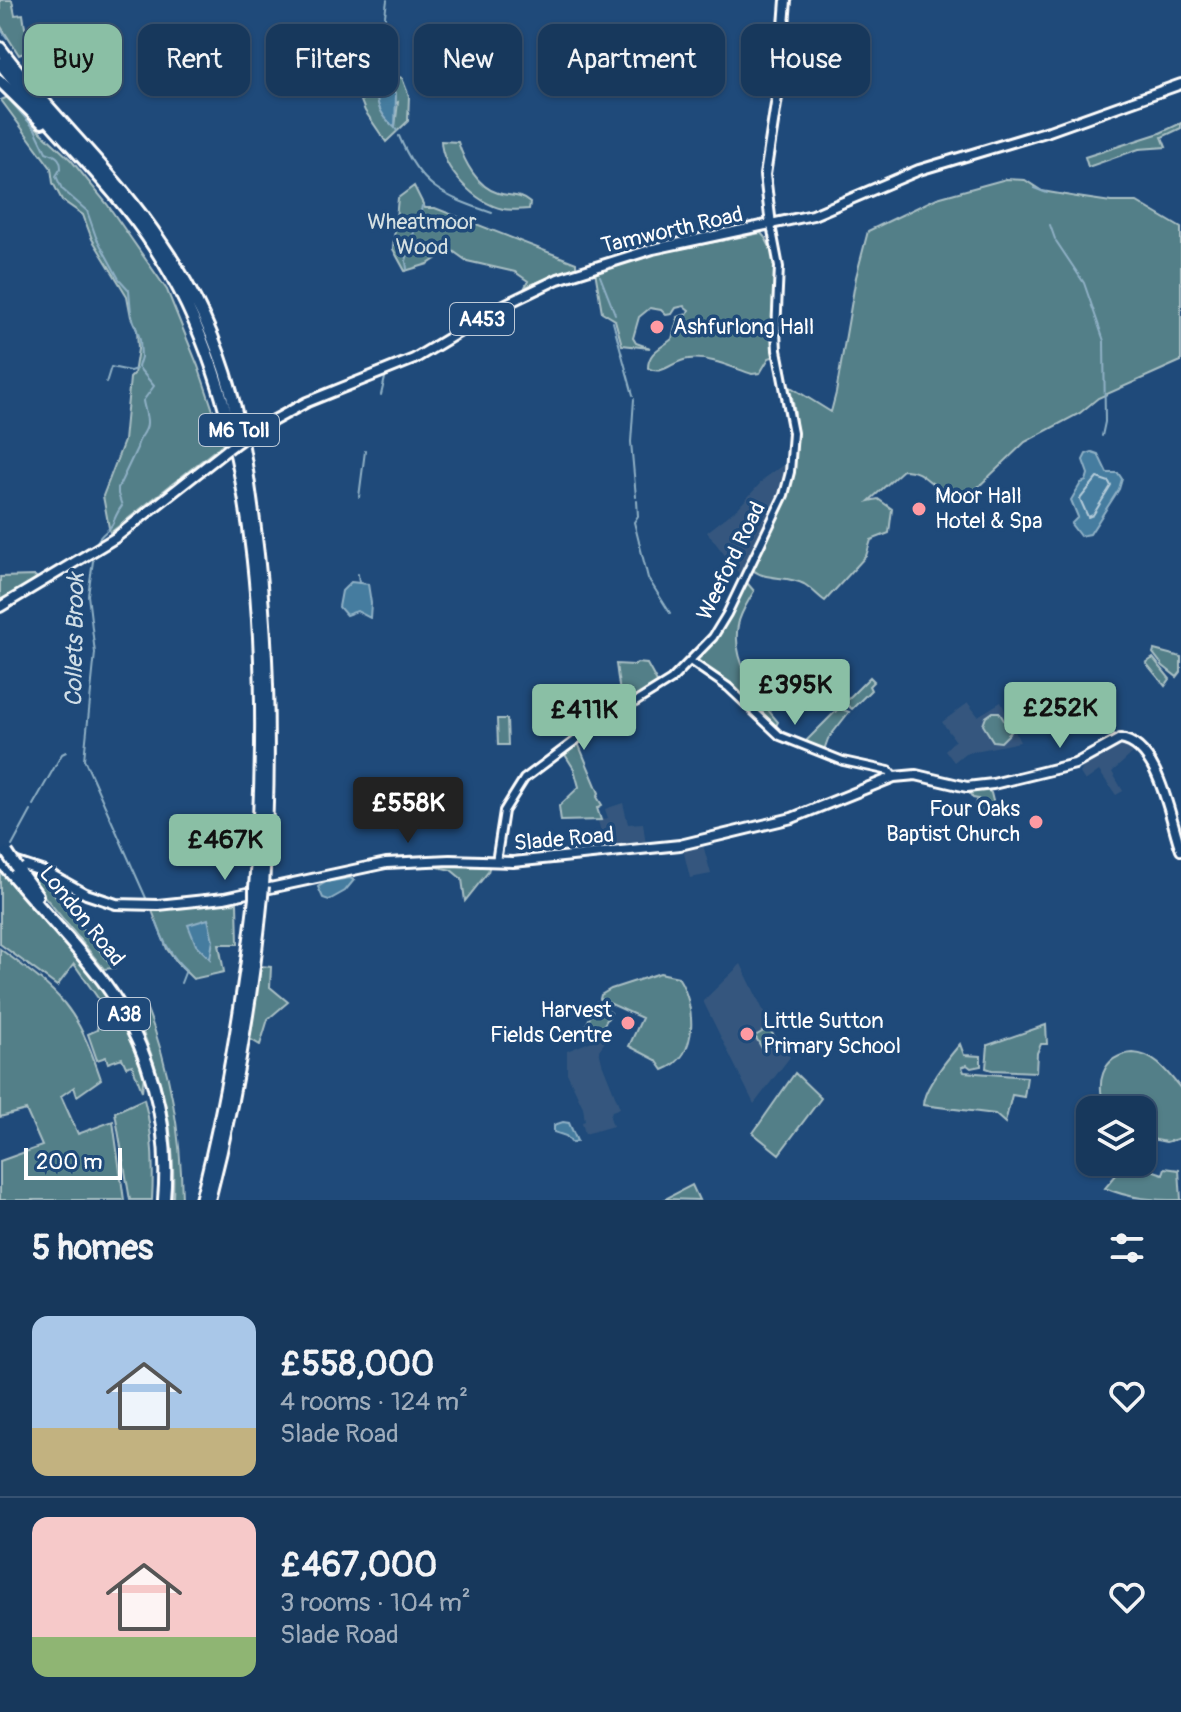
<!DOCTYPE html>
<html lang="en">
<head>
<meta charset="utf-8">
<style>
	body { margin:0; font-family:Pangolin,sans-serif; background:#244365; color:#f1f3f6; height:100vh; display:flex; flex-direction:column; font-size:30px; white-space:nowrap }
	* { box-sizing:border-box; margin:0 }
	p { font-size:26px; color:#9eacbb }
	.icon { flex:none; width:44px; height:44px; fill:none; stroke:currentColor; stroke-width:2; stroke-linecap:round; stroke-linejoin:round }
	.map { position:relative; height:1200px; overflow:hidden }
	.sheet { display:flex; flex-direction:column; background:#17385c; flex:1 }
	.sheet>* { flex:none }
	.top-card { position:absolute; left:24px; top:24px; width:1134px; height:72px; display:flex; gap:16px }
	.fabs { position:absolute; left:1076px; top:1096px; display:grid; gap:16px }
	.fabs a { display:grid; place-items:center; width:80px; height:80px; border-radius:16px; background:#17385c; box-shadow:0 2px 6px #0004,0 0 0 2px #365272; font-size:40px }
	.scale { position:absolute; left:24px; bottom:20px; width:98px; box-sizing:border-box; padding-left:8px; border:4px solid #fff; border-top:0; font-size:22px; line-height:28px; white-space:nowrap; color:#fff; -webkit-text-stroke:6px #1f4a7a; paint-order:stroke }
	.price { position:absolute; translate:-50% -68px; padding:0 18px; border-radius:8px; background:#8abfa5; color:#111; font-size:26px; line-height:52px; filter:drop-shadow(0 2px 4px #0008) }
	.price::after { content:''; position:absolute; left:50%; top:48px; width:24px; height:18px; margin-left:-12px; background:inherit; clip-path:polygon(0 0,100% 0,50% 100%) }
	.price.on { background:#222; color:#fff }
	ul { padding:0; list-style:none }
	li { display:flex; align-items:center; gap:24px; height:200px; padding:0 32px }
	li+li { border-top:2px solid #365272 }
	li span { display:grid; place-items:center; flex:none; width:224px; height:160px; border-radius:16px; color:#555 }
	li>.icon { margin-inline-start:auto }
	span .icon { width:96px; height:96px; fill:#fffc; stroke-width:1 }
	li b { font-size:34px }
	h2 { display:flex; justify-content:space-between; align-items:center; height:96px; padding:0 32px; font-size:34px }
	.tag { padding:0 28px; border-radius:16px; background:#17385c; box-shadow:0 2px 6px #0004,0 0 0 2px #365272; font-size:28px; line-height:72px }
	.tag.on { background:#8abfa5; color:#111 }
	.map>svg:first-child { display:block }
</style>
</head>
<body>
<div class="map">
<svg width="1181" height="1200" viewBox="0 0 1181 1200">
	<rect width="100%" height="100%" fill="#1f4a7a"/>
	<filter id="ink" filterUnits="userSpaceOnUse"><feTurbulence type="fractalNoise" baseFrequency=".0125" numOctaves="2"/><feDisplacementMap in="SourceGraphic" scale="16" xChannelSelector="R" yChannelSelector="G"/><feConvolveMatrix kernelMatrix="1 2 1 2 8 2 1 2 1" color-interpolation-filters="sRGB"/></filter>
	<g filter="url(#ink)">
		<path fill="#35577e" d="M787,462l-4,23 -8,20 -34,71 -34,-44 31,-24 27,-30z
			M1001,702l19,40 -55,11 -11,9 -9,-12 10,-10 -13,-18 26,-19 10,13z
			M1116,745h9l10,6 -23,21 11,19 -7,4 -17,-24 -14,10 -5,-8 4,-7z
			M623,803l5,21 15,-1 3,22 -40,4 -8,-28 10,-3 -3,-9z
			M703,845l8,29 -21,4 -7,-29z
			M741,964l33,69 16,24 -36,47 -51,-103z
			M602,1037l5,2 -8,11 3,13 18,45 -8,3 -2,6 3,9 -28,8 -3,-12 3,-1 -2,-14 -16,-34v-22z"/>
		<path fill="#537f88" stroke="#a9bfc4" stroke-width="2" fill-rule="evenodd" d="M0,0h12l3,15 8,-1 2,14 25,17 4,7 -4,5 -10,2 -2,-8 -7,-1 -12,5 -19,-30z
			M354,43l3,8 -3,16 -8,2 -6,-16 3,-8z
			M388,73l14,5 7,18 -1,25 -22,21 -21,-31 -9,-23 11,-10zM398,102l-3,25 -15,-18z
			M8,97l18,21 45,42 36,44 60,86 31,76 26,77 -114,90 -7,-37 21,-55 6,-63 4,-4 4,-25 -1,-19 -6,-13 -4,-21 -35,-57 -9,-24 -21,-15 -9,-17 -2,-15 -50,-68z
			M1181,123v5l-19,9 4,10 -27,2 -51,18 -3,-10 75,-24z
			M441,141l17,1c6,19 19,45 40,51 12,4 21,0 32,10l-1,6c-7,0 -18,2 -26,0 -27,-6 -61,-39 -62,-68z
			M1006,179l19,1 17,11 35,6 34,5h26l44,26v133l-83,37 -18,15 -55,29 -51,49c-10,0 -22,3 -32,-2 -17,-7 -18,-19 -39,-19l-34,31 9,-2 14,10 -3,24 -18,7 -5,16 -41,45c-7,-5 -14,-13 -21,-17 -17,-9 -38,-3 -51,-14 29,-59 57,-116 36,-184l42,26 5,-19 20,-116 12,-46 69,-33z
			M414,186l11,22h10l141,55v4l-51,20 3,-6 -13,-9 -48,-11 -17,-12 -22,15 -23,7 -12,-22 5,-51z
			M761,233c24,24 15,90 14,123l-6,2 -9,15 -8,1c-19,-6 -44,-18 -63,-15 -16,1 -26,18 -41,9 0,-16 13,-20 24,-29l6,-22 9,-3 2,-4 -5,-4 -8,2 -4,6 -6,1 -5,-5 -11,-2 -11,9 -6,21 3,5 14,5 -28,-3 -7,-25 -13,-8 -7,-41 53,-16z
			M35,576l5,4 -40,22v-25z
			M748,584l6,7c-6,11 -14,22 -16,34 -7,34 19,73 40,97l-3,6 -79,-67 47,-76z
			M1154,650l27,7v15l-4,5 -14,-11 -10,-13z
			M1153,658l17,21 -5,7 -19,-23z
			M637,663l10,1 12,22 -37,22 -6,-44 18,1z
			M870,677l4,4 -5,5 2,4 -19,19 -5,-4v-5z
			M839,708l10,4 -21,27 -4,11 -15,-5 -2,-5z
			M993,712h6l12,20 -10,10 -8,-1 -10,-16 3,-8z
			M497,719h10l1,26h-10z
			M578,743l21,50 -2,4 5,8 -5,3 4,12 -40,1 -2,-15 20,-19 -5,-18 -10,-16z
			M986,789l5,4 5,20 -4,3 -15,-7 -2,-4 3,-6 -5,-1 -6,-8z
			M437,863l47,2 5,3 -1,4 -23,29 -3,-22 -11,-9 -18,-4z
			M0,868l80,92 25,34 17,29 22,50 -2,18 -10,-26 -6,2 -4,-9 -14,5 -2,-6 -9,3 -9,-26 9,-4 2,-12 8,-7 -33,-47 -17,22 -57,-42z
			M29,871l11,5 74,92 -10,1 -78,-95z
			M237,903l1,41h-19l5,28 -31,7 -16,-16 -10,-14 -16,-41z
			M0,949c62,45 76,57 101,130l-24,17 -3,-9 -13,9 17,38 35,-13 11,79h-124v-39l42,-15 -16,-36 -26,7z
			M260,966l11,1 -1,20 18,15 -20,17 -8,26 -10,-6z
			M660,973l18,4c17,26 23,79 -15,93l-7,-10 -27,-14 13,-28 -42,-19 1,-4 10,-6z
			M597,1002l14,11 -11,18 -14,8 -2,-9z
			M139,1008l8,1c24,62 34,125 35,191h-9c3,-70 -10,-120 -37,-185z
			M1046,1025l1,19h-6l-4,9 -1,19 -44,-2 -6,-2 2,-23z
			M769,1028l8,14 -14,8 -8,-14z
			M960,1044l4,11 17,1v10l-10,2 -4,-3 -5,2 2,5 63,5 -3,20 -12,-2 -7,28 -10,-9 -72,-9c0,-16 26,-48 37,-61z
			M1133,1053c22,1 35,20 48,36v49l-15,4 -24,-5v-27h-35c-13,-24 -6,-55 26,-57z
			M795,1073l26,25 -42,56 -26,-21z
			M144,1099c9,33 10,66 8,101h-22l-15,-88z
			M1127,1162l36,12 2,-6 14,2 2,30c-27,0 -51,-1 -76,-12z
			M692,1185l7,15 -34,-1z"/>
		<path fill="#447c9f" stroke="#8fb0c5" stroke-width="2" d="M385,87l7,2 4,5 -1,34c-11,-10 -21,-23 -17,-38z
			M1092,452l6,2 9,19h11l4,6 -3,10 -29,45 -10,2 -9,-12 7,-7 -7,-17 10,-17 5,-2 2,-7 -5,-14 3,-6z
			M351,582l17,2 3,19 -1,15 -13,-7 -11,4 -7,-8 3,-16z
			M350,878l4,2 -9,11 -16,9 -6,-2 -5,-11 8,-5z
			M208,919l5,21 -3,19 -14,-14 -8,-20z
			M563,1122l6,1 8,18 -5,2 -6,-7 -12,-4v-7z"/>
		<g fill="none" stroke-linecap="round" stroke-linejoin="round">
			<path stroke="#b4cbd9" stroke-width="2" d="M1097,478l12,4 2,4 -18,29 -5,2 -8,-18z"/>
			<path stroke="#8fb0c5" stroke-width="2" d="M0,28l7,10
				M385,87l-4,-39 6,-48
				M2,91l33,38 11,23c9,3 15,5 15,16l-5,8 6,13 25,22 9,26 23,42 10,11 2,23 9,26 1,18 -3,10 16,19 -11,15c1,6 4,15 4,21 1,11 -10,16 -10,26l-19,40v6l4,12c-5,6 -6,10 -9,17 -4,9 -12,9 -17,21
				M395,128l2,3
				M399,136c21,51 44,60 93,77
				M1034,188l13,5
				M420,216l2,-10
				M1050,225l5,14
				M1056,241l28,42 20,58 1,81 -3,14
				M407,269l-1,-8 11,-40
				M600,276l15,38
				M613,322l20,73
				M106,383l5,-16 19,4 6,-2
				M381,395l4,-17
				M634,399l-3,43 5,55
				M359,497l6,-46
				M637,501l1,15 -4,6 14,56 22,35
				M93,561l-5,34 7,58 -11,106 62,139
				M358,574l1,9
				M33,805l29,-51 4,-2
				M12,846l19,-35
				M156,921c7,20 15,35 30,49l-5,13"/>
			<defs>
				<path id="minor" d="M690,661l38,26 52,49 63,25 46,10 5,6
					M496,862l8,-51 20,-32 60,-45 87,-54 42,-43 14,-23 57,-119 6,-23 3,-39 -16,-83 -1,-18 3,-65 -8,-42"/>
				<path id="major" d="M771,225l-6,-50 15,-97 6,-78
					M247,435l60,-33 107,-43 90,-54 54,-26 95,-30 160,-34 106,-45 130,-39 132,-47
					M0,607l115,-69 113,-89
					M11,861l39,13 36,20 30,10 42,1 66,-7 162,-35 64,-3 63,2 167,-17 112,-27 102,-41 22,-2 51,12 26,-3 82,-20 45,-25c40,5 50,82 61,111"/>
				<path id="highway" d="M0,48c50,68 116,125 162,196 30,44 55,96 69,148 12,45 18,91 24,137 15,119 16,238 8,357
					M0,63c49,65 112,118 156,187 112,172 113,439 99,638
					M0,81l42,41
					M0,860c33,42 71,79 103,121 46,62 68,142 61,219
					M17,868l20,27
					M201,1200c26,-100 42,-200 54,-302
					M209,1200c26,-100 43,-201 53,-304"/>
			</defs>
			<use href="#minor" stroke="#fff" stroke-width="12"/>
			<use href="#major" stroke="#fff" stroke-width="14"/>
			<use href="#highway" stroke="#fff" stroke-width="16"/>
			<use href="#minor" stroke="#1f4a7a" stroke-width="6"/>
			<use href="#major" stroke="#1f4a7a" stroke-width="8"/>
			<use href="#highway" stroke="#1f4a7a" stroke-width="10"/>
			<defs>
				<path id="major-bridge" d="M228,449l19,-14"/>
				<path id="highway-bridge" d="M7,853l10,15
					M262,896l1,-10
					M255,898v-10"/>
			</defs>
			<use href="#major-bridge" stroke="#fff" stroke-width="14" stroke-linecap="butt"/>
			<use href="#highway-bridge" stroke="#fff" stroke-width="16" stroke-linecap="butt"/>
			<use href="#major-bridge" stroke="#1f4a7a" stroke-width="8"/>
			<use href="#highway-bridge" stroke="#1f4a7a" stroke-width="10"/>
		</g>
	</g>
	<g fill="#ff9aa2" stroke="#1f4a7a" stroke-width="3">
		<circle cx="657" cy="327" r="8"/>
		<circle cx="919" cy="509" r="8"/>
		<circle cx="1036" cy="822" r="8"/>
		<circle cx="628" cy="1023" r="8"/>
		<circle cx="747" cy="1034" r="8"/>
	</g>
	<g text-anchor="middle" dominant-baseline="central" stroke-width="7" stroke-linejoin="round" paint-order="stroke">
		<g fill="#1f4a7a" stroke="#bcc9d7" stroke-width="2">
			<rect x="450" y="303" width="64" height="32" rx="6"/>
			<rect x="199" y="414" width="80" height="32" rx="6"/>
			<rect x="98" y="998" width="52" height="32" rx="6"/>
		</g>
		<g font-size="20" font-weight="bold" fill="#fff">
			<text x="482" y="319">A453</text>
			<text x="239" y="430">M6 Toll</text>
			<text x="124" y="1014">A38</text>
		</g>
		<g font-size="22" fill="#d4dfe1" stroke="#1f4a7a">
			<text x="422" y="222">Wheatmoor<tspan x="422" dy="25">Wood</tspan></text>
		</g>
		<g font-size="22" fill="#fff" stroke="#1f4a7a">
			<text transform="translate(672 230) rotate(-13)">Tamworth Road</text>
			<text transform="translate(731 561) rotate(-64)">Weeford Road</text>
			<text transform="translate(564 839) rotate(-5)">Slade Road</text>
			<text transform="translate(82 916) rotate(51)">London Road</text>
		</g>
		<g font-size="22" fill="#fff" stroke="#1f4a7a" text-anchor="start">
			<text x="673" y="327">Ashfurlong Hall</text>
			<text x="935" y="496">Moor Hall<tspan x="935" dy="25">Hotel &amp; Spa</tspan></text>
			<text x="1020" y="809" text-anchor="end">Four Oaks<tspan x="1020" dy="25">Baptist Church</tspan></text>
			<text x="612" y="1010" text-anchor="end">Harvest<tspan x="612" dy="25">Fields Centre</tspan></text>
			<text x="763" y="1021">Little Sutton<tspan x="763" dy="25">Primary School</tspan></text>
		</g>
		<g font-size="24" font-style="italic" fill="#d0dee7" stroke="#1f4a7a">
			<text transform="translate(75 640) rotate(-89)">Collets Brook</text>
		</g>
	</g>
</svg>
<div class="fabs">
<a><svg class="icon" aria-label="layers" viewBox="0 0 24 24"><path d="M12 4l9 5-9 5-9-5zM3 14l9 5 9-5"/></svg></a>
</div>
<div class="scale">200 m</div>
<b class="price" style="left:795px;top:727px">£395K</b>
<b class="price" style="left:1060px;top:750px">£252K</b>
<b class="price" style="left:584px;top:752px">£411K</b>
<b class="price on" style="left:408px;top:845px">£558K</b>
<b class="price" style="left:225px;top:882px">£467K</b>
<div class="top-card">
<a class="tag on">Buy</a>
<a class="tag">Rent</a>
<a class="tag">Filters</a>
<a class="tag">New</a>
<a class="tag">Apartment</a>
<a class="tag">House</a>
</div>
</div>
<section class="sheet">
<h2>5 homes<svg class="icon" aria-label="filters" viewBox="0 0 24 24"><path d="M4 7h16M4 17h16"/><circle cx="9" cy="7" r="2"/><circle cx="15" cy="17" r="2"/></svg></h2>
<ul>
<li><span style="background:linear-gradient(#a9c7e8 70%,#c2b280 0)"><svg class="icon" aria-label="home" viewBox="0 0 24 24"><path d="M3 11l9-7 9 7M6 9v11h12V9"/></svg></span><div><b>£558,000</b><p>4 rooms · 124 m²</p><p>Slade Road</p></div><svg class="icon" aria-label="heart" viewBox="0 0 24 24"><path d="M12 20l-8-8c-3-5 5-10 8-4 3-6 11-1 8 4z"/></svg></li>
<li><span style="background:linear-gradient(#f6c9c9 75%,#8fb573 0)"><svg class="icon" aria-label="home" viewBox="0 0 24 24"><path d="M3 11l9-7 9 7M6 9v11h12V9"/></svg></span><div><b>£467,000</b><p>3 rooms · 104 m²</p><p>Slade Road</p></div><svg class="icon" aria-label="heart" viewBox="0 0 24 24"><path d="M12 20l-8-8c-3-5 5-10 8-4 3-6 11-1 8 4z"/></svg></li>
</ul>
</section>
</body>
</html>
